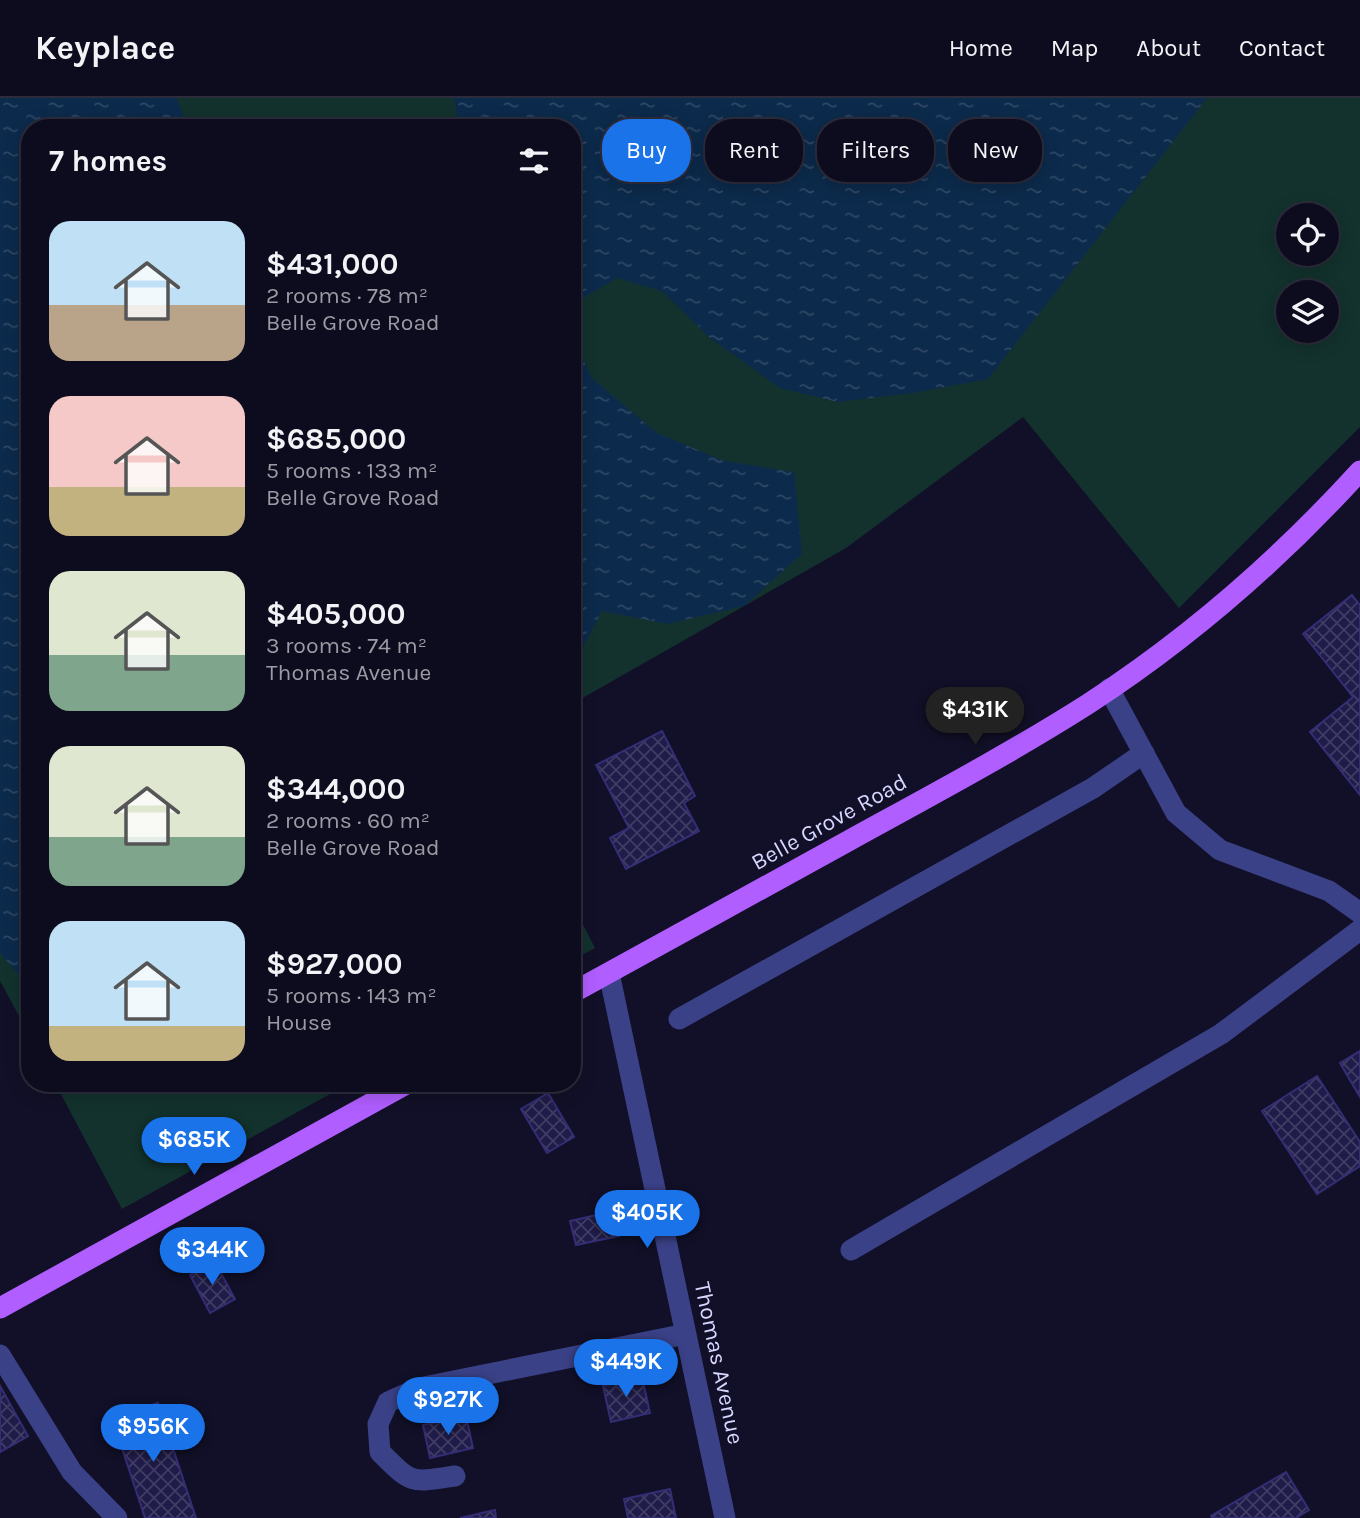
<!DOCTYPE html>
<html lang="en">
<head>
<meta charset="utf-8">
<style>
	body { margin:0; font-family:Karla,sans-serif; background:#1b1a2b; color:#f1f3f6; height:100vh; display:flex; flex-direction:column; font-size:26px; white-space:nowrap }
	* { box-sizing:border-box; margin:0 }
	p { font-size:23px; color:#9a9ba4 }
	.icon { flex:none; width:38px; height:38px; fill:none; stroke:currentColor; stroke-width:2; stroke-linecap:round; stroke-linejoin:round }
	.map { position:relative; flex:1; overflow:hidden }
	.details { position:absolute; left:21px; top:21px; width:560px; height:973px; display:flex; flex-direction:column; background:#0d0c1e; border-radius:28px; box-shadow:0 4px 18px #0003,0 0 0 2px #2d2c3c }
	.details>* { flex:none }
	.banner { position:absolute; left:602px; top:21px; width:653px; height:63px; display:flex; gap:14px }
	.fabs { position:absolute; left:1276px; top:105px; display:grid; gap:14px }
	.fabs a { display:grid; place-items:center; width:63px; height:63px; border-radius:50%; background:#0d0c1e; box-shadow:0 4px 18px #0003,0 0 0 2px #2d2c3c; font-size:35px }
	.price { position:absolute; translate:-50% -60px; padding:0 16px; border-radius:24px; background:#1a73e8; color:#fff; font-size:23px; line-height:46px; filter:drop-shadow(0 2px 4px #0008) }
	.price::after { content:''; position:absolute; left:50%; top:42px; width:21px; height:16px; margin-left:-10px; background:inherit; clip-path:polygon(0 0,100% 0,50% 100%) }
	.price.selected { background:#222; color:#fff }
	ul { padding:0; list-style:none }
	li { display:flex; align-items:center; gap:21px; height:175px; padding:0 28px }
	li span { display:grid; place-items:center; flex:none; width:196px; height:140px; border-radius:21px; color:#555 }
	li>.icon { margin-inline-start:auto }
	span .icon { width:84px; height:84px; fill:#fffc; stroke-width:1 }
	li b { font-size:30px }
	h2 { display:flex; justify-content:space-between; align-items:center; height:84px; padding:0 28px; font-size:30px }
	.chip { padding:0 24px; border-radius:28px; background:#0d0c1e; box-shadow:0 4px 18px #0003,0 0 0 2px #2d2c3c; font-size:24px; line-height:63px }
	.chip.selected { background:#1a73e8; color:#fff }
	header { display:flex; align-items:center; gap:42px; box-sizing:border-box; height:98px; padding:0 35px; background:#0d0c1e; border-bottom:2px solid #2d2c3c }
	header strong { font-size:33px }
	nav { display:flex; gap:38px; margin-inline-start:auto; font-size:24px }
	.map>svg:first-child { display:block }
</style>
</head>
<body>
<header>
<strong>Keyplace</strong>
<nav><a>Home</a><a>Map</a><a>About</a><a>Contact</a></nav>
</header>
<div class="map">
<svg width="1360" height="1420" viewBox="0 0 1360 1420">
	<defs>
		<pattern id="water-ripples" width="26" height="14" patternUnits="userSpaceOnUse" patternTransform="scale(1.75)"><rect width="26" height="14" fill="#0c2a4b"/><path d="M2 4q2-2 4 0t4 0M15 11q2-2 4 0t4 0" fill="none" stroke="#2f4866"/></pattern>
		<pattern id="building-cross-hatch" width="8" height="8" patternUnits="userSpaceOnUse" patternTransform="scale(1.75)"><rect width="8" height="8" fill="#201c49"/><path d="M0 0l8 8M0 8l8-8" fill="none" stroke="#403c64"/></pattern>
	</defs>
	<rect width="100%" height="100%" fill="#111028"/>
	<path fill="#13322d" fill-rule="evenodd" d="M0,0h1360v329l-181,181 -156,-191 -177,131 -274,156v-576h-542v908l-30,-55zM1288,117h38v39h-38zM1288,194h38v39h-38z
		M572,805l23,45 -23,12z
		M55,985h295l-228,126z"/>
	<path fill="url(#water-ripples)" d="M0,0h177l11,30h-158v855l-4,1 -26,-31z
		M454,0h753l-219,281 -75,14 -75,9 -58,-14 -70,-50 -48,-47 -45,-13 -34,20 -11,28v-198h-113z
		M572,238l20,42 65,55 67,28 70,11 8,82 -58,52 -76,18 -66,-13 -30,57z"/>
	<path fill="url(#building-cross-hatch)" stroke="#332e75" stroke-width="2" d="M1352,497l8,10v190l-50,-63 43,-35 -50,-63z
		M662,633l33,65 -11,7 15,28 -73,38 -16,-31 19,-10 -33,-63z
		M1360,953v46l-20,-34z
		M1317,978l43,66v24l-43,28 -55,-83z
		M548,995l26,44 -27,16 -26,-44z
		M614,1113l5,25 -43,9 -6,-24z
		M215,1164l20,37 -25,14 -20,-38z
		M642,1279l8,36 -39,9 -8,-36z
		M0,1288l28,50 -28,16z
		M158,1305l38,115h-51l-33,-100z
		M466,1318l7,32 -43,10 -7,-33z
		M1286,1374l23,38 -13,8h-84l-1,-2z
		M670,1391l6,29h-48l-4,-19z
		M495,1412l1,8h-36z"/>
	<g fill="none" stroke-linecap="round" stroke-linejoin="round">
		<path stroke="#3b4187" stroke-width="21" d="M1109,591l67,124 44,37 109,41 31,22
			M609,875l116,545
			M679,921l414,-231 51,-35
			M851,1152l370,-216 139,-104
			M0,1257l72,117 45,46
			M455,1378c-45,7 -43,8 -75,-24l-2,-28 10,-22 31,-14 267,-54"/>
		<path stroke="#b05eff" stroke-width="21" d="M572,895c93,-51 185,-102 278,-153 80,-44 161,-87 238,-136 100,-65 192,-145 272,-233
			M0,1210l408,-225"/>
	</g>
	<g text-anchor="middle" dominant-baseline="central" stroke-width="5" stroke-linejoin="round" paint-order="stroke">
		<g font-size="23" fill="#d7d7ff" stroke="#111028">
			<text transform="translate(829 724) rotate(-29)">Belle Grove Road</text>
			<text transform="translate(719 1265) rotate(78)">Thomas Avenue</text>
		</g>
	</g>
</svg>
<div class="fabs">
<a><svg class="icon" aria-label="locate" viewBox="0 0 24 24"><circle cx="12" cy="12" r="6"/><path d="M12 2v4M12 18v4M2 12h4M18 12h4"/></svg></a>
<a><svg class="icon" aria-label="layers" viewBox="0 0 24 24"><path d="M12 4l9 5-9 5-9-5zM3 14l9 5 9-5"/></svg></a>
</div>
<b class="price selected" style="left:975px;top:649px">$431K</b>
<b class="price" style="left:194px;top:1079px">$685K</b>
<b class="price" style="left:647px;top:1152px">$405K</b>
<b class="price" style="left:212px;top:1189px">$344K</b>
<b class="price" style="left:626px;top:1301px">$449K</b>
<b class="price" style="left:448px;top:1339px">$927K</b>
<b class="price" style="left:153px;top:1366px">$956K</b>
<div class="banner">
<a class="chip selected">Buy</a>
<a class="chip">Rent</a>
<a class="chip">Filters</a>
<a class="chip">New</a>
</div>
<section class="details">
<h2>7 homes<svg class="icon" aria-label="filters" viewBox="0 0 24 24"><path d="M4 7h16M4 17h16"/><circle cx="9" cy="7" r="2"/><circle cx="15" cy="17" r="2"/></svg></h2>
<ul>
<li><span style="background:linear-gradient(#bfe0f5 60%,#b9a48a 0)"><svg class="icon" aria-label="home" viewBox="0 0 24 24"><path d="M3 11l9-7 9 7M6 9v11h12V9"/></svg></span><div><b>$431,000</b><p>2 rooms · 78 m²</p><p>Belle Grove Road</p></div></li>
<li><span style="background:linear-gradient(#f6c9c9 65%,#c2b280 0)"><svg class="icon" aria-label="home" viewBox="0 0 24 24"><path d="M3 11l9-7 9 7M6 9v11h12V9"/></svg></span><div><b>$685,000</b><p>5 rooms · 133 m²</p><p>Belle Grove Road</p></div></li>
<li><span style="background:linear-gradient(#dfe7d0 60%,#7fa58c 0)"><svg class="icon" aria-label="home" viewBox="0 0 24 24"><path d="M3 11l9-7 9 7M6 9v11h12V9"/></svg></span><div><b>$405,000</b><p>3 rooms · 74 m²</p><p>Thomas Avenue</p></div></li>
<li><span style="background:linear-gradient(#dfe7d0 65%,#7fa58c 0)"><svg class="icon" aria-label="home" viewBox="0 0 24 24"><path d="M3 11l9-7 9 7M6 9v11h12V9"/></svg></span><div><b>$344,000</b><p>2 rooms · 60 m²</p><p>Belle Grove Road</p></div></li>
<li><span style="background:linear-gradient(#bfe0f5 75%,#c2b280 0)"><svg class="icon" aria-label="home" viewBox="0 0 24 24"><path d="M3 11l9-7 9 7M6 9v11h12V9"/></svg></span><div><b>$927,000</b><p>5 rooms · 143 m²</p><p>House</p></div></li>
</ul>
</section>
</div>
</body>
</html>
